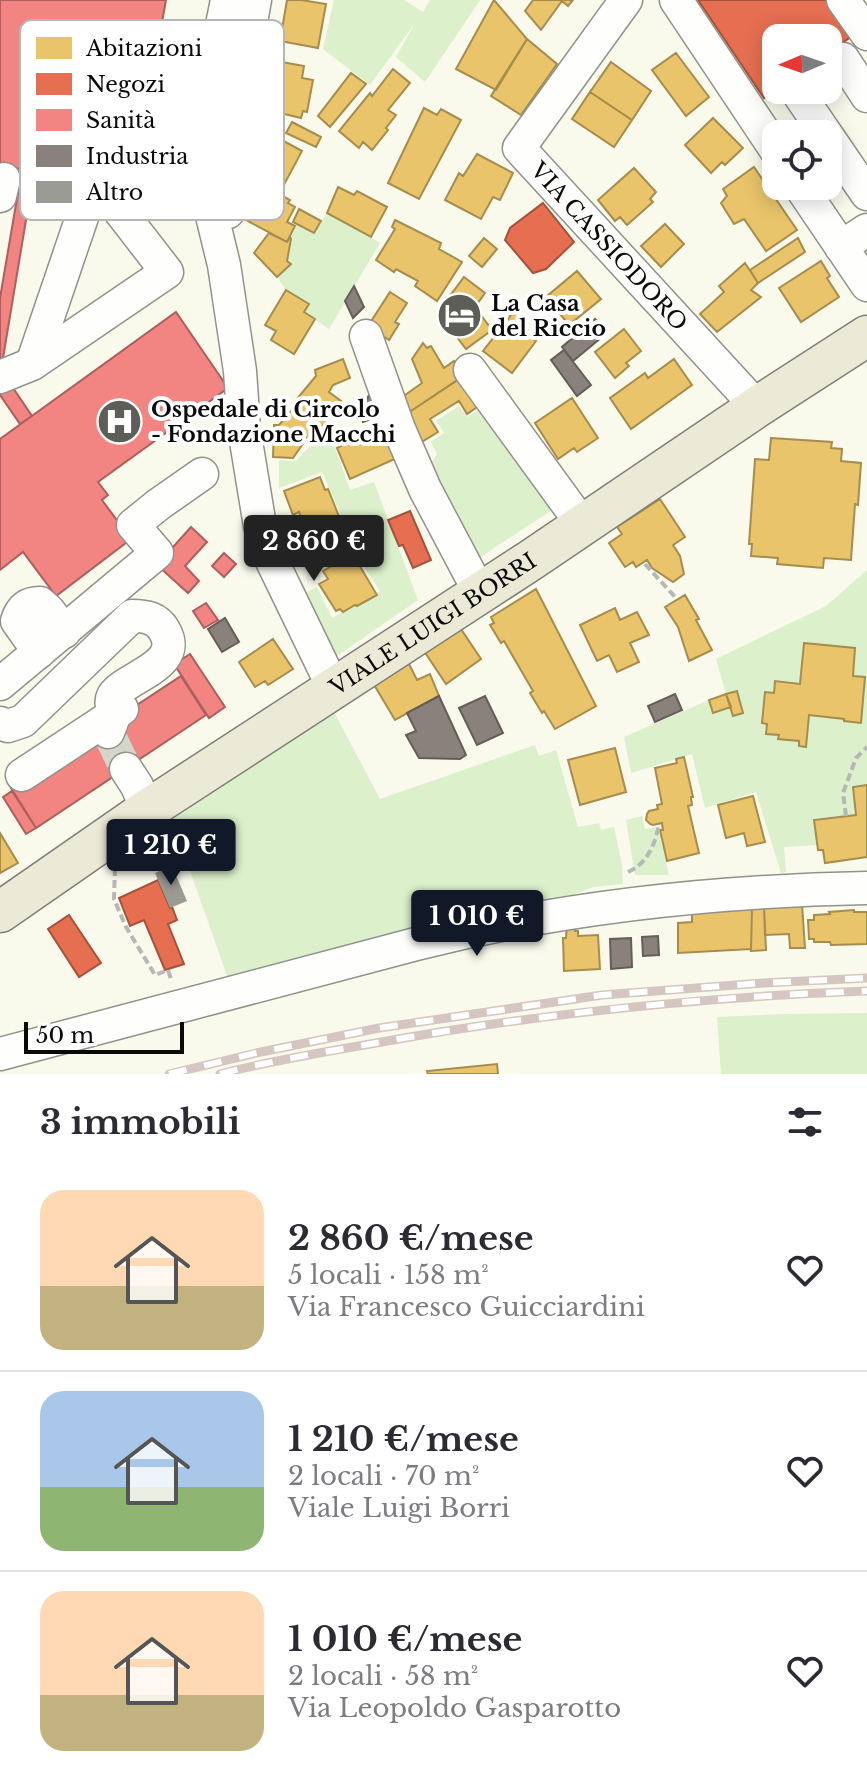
<!DOCTYPE html>
<html lang="it">
<head>
<meta charset="utf-8">
<style>
	body { margin:0; font-family:"Libre Baskerville",serif; background:#f2f2f3; color:#2b2b33; height:100vh; display:flex; flex-direction:column; font-size:30px; white-space:nowrap }
	* { box-sizing:border-box; margin:0 }
	p { font-size:26px; color:#7c7c81 }
	.icon { flex:none; width:44px; height:44px; fill:none; stroke:currentColor; stroke-width:2; stroke-linecap:round; stroke-linejoin:round }
	.map { position:relative; height:1074px; overflow:hidden }
	.details { display:flex; flex-direction:column; background:#fff; flex:1 }
	.details>* { flex:none }
	.needle { width:52px; rotate:268deg }
	.buttons { position:absolute; left:762px; top:24px; display:grid; gap:16px }
	.buttons a { display:grid; place-items:center; width:80px; height:80px; border-radius:16px; background:#fff; box-shadow:0 4px 20px #0003; font-size:40px }
	.scale { position:absolute; left:24px; bottom:20px; width:160px; box-sizing:border-box; padding-left:8px; border:4px solid #0a0a0a; border-top:0; font-size:22px; line-height:28px; white-space:nowrap; color:#0a0a0a; -webkit-text-stroke:6px #fff; paint-order:stroke }
	.price { position:absolute; translate:-50% -68px; padding:0 18px; border-radius:8px; background:#111827; color:#fff; font-size:26px; line-height:52px; filter:drop-shadow(0 2px 4px #0008) }
	.price::after { content:''; position:absolute; left:50%; top:48px; width:24px; height:18px; margin-left:-12px; background:inherit; clip-path:polygon(0 0,100% 0,50% 100%) }
	.price.on { background:#222; color:#fff }
	ul { padding:0; list-style:none }
	li { display:flex; align-items:center; gap:24px; height:200px; padding:0 40px }
	li+li { border-top:2px solid #e1e1e2 }
	li span { display:grid; place-items:center; flex:none; width:224px; height:160px; border-radius:24px; color:#555 }
	li>.icon { margin-inline-start:auto }
	span .icon { width:96px; height:96px; fill:#fffc; stroke-width:1 }
	li b { font-size:34px }
	h2 { display:flex; justify-content:space-between; align-items:center; height:96px; padding:0 40px; font-size:34px }
	.map>svg:first-child { display:block }
</style>
</head>
<body>
<div class="map">
<svg width="867" height="1074" viewBox="0 0 867 1074">
	<rect width="100%" height="100%" fill="#f9f9ec"/>
	<path fill="#dcf0cc" d="M334,0h70l19,12 7,-12h50l-55,82 -29,-25 19,-34 -45,62 -47,-36z
		M327,213l53,30 -51,86 -25,-17 4,-8 -22,-14 -9,-13 13,-13 -3,-3 4,-22 6,-15 17,10z
		M488,404l73,100 -85,56 -50,-90 11,-16 -6,-12 13,-9 -8,-12 23,-15 8,11z
		M331,436l19,54 24,-8 44,118 -81,56 -32,-63 12,-6 15,31 48,-27 -26,-39 -44,23 -10,-26 48,-18 -26,-59 -43,16v-28l17,1 13,-14z
		M867,570v215l-14,3 3,27 -42,5 3,25 -33,2 2,25 -5,1 -25,-81 -51,16 -13,-54 -61,19 -7,-36 85,-37 4,13 18,-6 12,6 -6,-22 -11,3 -10,-35 110,-53z
		M334,712l46,87 155,-54 4,11 17,-6 22,77 21,-4 2,7 13,-3 8,38 1,19 -30,3 -43,17 -319,83 -59,-167z
		M642,816l3,13 13,-2 11,48h-34l-9,-55z
		M867,1013v61h-146l-4,-57 67,-3z"/>
	<path fill="#e9c46a" stroke="#a68c4d" stroke-width="2" d="M287,0h14l25,4 -8,44 -38,-7z
		M494,0l33,39 -31,51 -40,-21z
		M533,0h40l-5,6 -6,-5 -21,29 -16,-19z
		M527,39l30,25 -36,51 -30,-19z
		M676,53l33,44 -23,19 -34,-46z
		M271,60l33,6 -2,12 11,2 -6,32 -4,-1 -2,7 -21,-5 1,-5 -18,-4z
		M611,62l40,29 -19,29 -42,-28z
		M393,69l17,14 -22,27 8,5 -10,13 2,2 -16,20 -9,-8 -4,6 -20,-17 31,-38 2,3z
		M351,73l15,11 -36,43 -12,-11z
		M590,92l42,28 -18,27 -42,-28z
		M424,108l13,7 4,-6 20,11 -42,79 -31,-16z
		M713,118l30,30 -18,17 -3,-3 -11,11 -26,-28z
		M292,122l29,15 -5,10 -30,-14z
		M258,127l44,24 -23,43 11,6 -2,3 7,4 -8,15 8,4 -8,16 -43,-23 8,-14 -6,-3 14,-26 -16,-9 13,-24 -6,-3z
		M477,154l36,19 -13,27 -7,-3 -12,22 -36,-19 14,-27 4,3z
		M754,167l43,63 -31,21 -22,-32 -10,5 -13,-21 6,-7 -4,-7z
		M634,168l22,24 -6,7 3,3 -26,23 -7,-8 -5,4 -17,-21z
		M338,187l16,8 3,-4 30,16 -16,30 -44,-24z
		M299,209l22,12 -7,12 -21,-11z
		M395,220l46,23 -2,6 23,13 -25,39 -22,-15 3,-5 -22,-12 -2,3 -18,-12 19,-31 -3,-2z
		M665,224l19,20 -23,23 -20,-21z
		M269,233l18,9 3,-5 1,2 -4,22 4,3 -14,13 -23,-24z
		M484,238l13,11 -15,18 -13,-11z
		M798,238l7,14 -47,31 -8,-13z
		M821,261l9,15 -3,2 12,19 -38,25 -22,-34z
		M745,263l13,20 -7,7 10,7 -44,35 -17,-18 24,-22 -5,-6z
		M577,271l24,28 -32,26 -23,-28z
		M464,277l21,16 -10,14 17,23 -26,19 -28,-37z
		M286,290l23,14 -5,8 11,7 -21,35 -23,-14 5,-9 -11,-6z
		M390,292l17,11 -12,19 4,2 -10,16 -21,-14z
		M515,310l13,20 -3,3 11,8 -24,32 -29,-22z
		M624,329l17,22 -15,12 3,3 -14,12 -20,-26z
		M423,343l4,5 4,-2 13,22 10,-7 9,15 -58,39 -7,-15 24,-17 -10,-24z
		M343,359l7,19 -17,7 -4,7 12,9 -30,40 -4,-3 -14,20 -20,-1 1,-32h5l18,-21 -1,-4 20,-24 -1,-6z
		M674,359l18,26 -61,44 -21,-31 35,-25 3,5z
		M467,374l19,27 -19,13 -8,-13 -29,18 8,13 -18,11 -15,-28z
		M572,398l26,40 -21,14 -3,-4 -16,11 -23,-36z
		M381,423l16,35 -47,21 -13,-31 4,-2 -1,-4z
		M771,438l61,4 -1,6 11,1 -1,12 20,2 -3,42 -3,-1 -4,56 -27,-2 -1,10 -46,-4 1,-6 -27,-2 1,-12h-3l6,-85 14,1z
		M320,477l5,13 3,-1 16,40 -34,13 -11,-30 -6,3 -9,-24z
		M660,499l25,38 -12,8 7,11 4,18 -11,8 -21,-14 -5,-8 -11,7 -3,-5 -8,5 -16,-24 13,-9 -5,-7z
		M349,556l5,9 4,-2 19,32 -20,11 -2,-1 -12,7 -3,-3 -4,2 -17,-27 9,-5 -5,-8z
		M536,589l60,117 -41,23 -11,-18 -2,2 -12,-20 3,-2 -29,-50 -3,2 -11,-18 4,-2 -3,-6z
		M685,595l14,24 -3,1 16,30 -23,11 -11,-34 -13,-20z
		M615,608l5,12 17,-8 12,23 -19,8 9,19 -22,10 -8,-17 -12,6 -17,-36z
		M459,626l22,33 -35,25 -22,-33z
		M273,639l20,30 -25,16 -3,-4 -10,6 -16,-25z
		M804,643l51,5 -2,28 12,1 -4,46 -17,-2v-2l-35,-4 -3,32 -7,-1v-5l-21,-2 1,-4 -13,-1 1,-10 -5,-1 3,-31 9,1 1,-12 25,3z
		M405,656l12,24 13,-6 9,22 -44,24 -25,-42z
		M737,691l6,22 -10,3 -7,-22z
		M726,694l5,13 -18,6 -4,-13z
		M615,748l11,44 -46,13 -12,-45z
		M684,757l9,40h-2l1,8 -4,1 11,47 -32,8 -7,-31h3l-1,-7 -9,2 -3,-1 -4,-4 1,-6 2,-3 9,-2 -1,-4 5,-1 -7,-36 22,-5 -1,-4z
		M867,785v72l-42,6 -2,-13h-5l-4,-30 42,-5 -3,-28z
		M753,796l12,46 -18,4 -3,-13 -18,5 -8,-33z
		M0,833l18,30 -18,10z
		M802,904l3,44h-15l-1,-14 -24,1 -1,-29z
		M764,906l2,44 -15,1 1,-44z
		M752,907l-1,44v-2l-73,4v-30l14,-1v-13z
		M854,910v2h13v32l-36,1 -1,-3h-16v-3h-5l-1,-19h6v-5l16,-1 -1,-2z
		M567,924h7l1,7h3v5l20,-1 2,34 -36,2 -1,-33h3z
		M497,1064l1,10h-70l-1,-3z"/>
	<path fill="#e76f51" stroke="#a5513c" stroke-width="2" d="M698,0h128l26,36 -24,17v-15h-52v52l-12,8z
		M543,203l31,39 -28,27 -13,4 -28,-33 5,-12z
		M410,511l21,49 -18,8 -10,-23 -4,1 -11,-26z
		M158,880l12,28 2,-1 5,13 -9,4 16,40 -19,6 -21,-50 -14,6 -11,-28z
		M69,915l32,48 -22,14 -31,-48z"/>
	<path fill="#f28482" stroke="#ac5f5e" stroke-width="2" d="M0,0h166l-26,144 -12,-2 -5,21 -72,-11 -4,22 -47,-9z
		M22,169l12,3 -33,198 31,46 -12,8 -20,-29v-97z
		M176,312l52,76 -130,94 10,13 -6,5 29,39 -75,57 -33,-44 -23,18v-131z
		M191,527l16,15 -22,24 14,15 -11,12 -31,-28z
		M224,553l12,11 -12,13 -12,-11z
		M206,603l12,17 -14,8 -11,-17z
		M190,654l35,53 -16,11 -35,-54z
		M181,676l25,39 -170,113 -25,-40z
		M12,791l24,37 -10,6 -23,-37z"/>
	<path fill="#8a817c" stroke="#645d5a" stroke-width="2" d="M354,286l10,21 -11,11 -8,-17z
		M595,319l12,14 -34,28 -11,-14z
		M564,350l27,35 -14,11 -26,-36z
		M372,392l10,23 -19,7 -5,-13z
		M225,618l14,24 -17,10 -14,-23z
		M675,694l7,16 -27,12 -7,-16z
		M439,696l27,59 -6,4 -41,-1 -13,-23 10,-4 -9,-18z
		M485,696l18,37 -26,12 -18,-37z
		M658,936l1,19 -16,1 -1,-19z
		M631,938l1,29 -21,2 -1,-30z"/>
	<path fill="#9b9a93" d="M172,866l15,35 -17,7 -15,-35z"/>
	<g fill="none" stroke-linecap="round" stroke-linejoin="round">
		<path stroke="#d5d5ca" stroke-width="32" stroke-dasharray="32 16" stroke-linecap="butt" d="M108,732l18,37"/>
		<defs>
			<g id="minor">
				<path d="M227,0l-29,145v13l26,107 16,106 4,58 16,97 10,31 64,132"/>
				<path id="s1" d="M626,0l-107,148 238,259"/>
				<path d="M676,0l100,150"/>
				<path d="M843,0l24,34"/>
				<path d="M828,70l15,-11 24,37"/>
				<path d="M802,90l-4,3 28,41"/>
				<path d="M828,137l39,57"/>
				<path d="M800,186l67,99"/>
				<path d="M0,196l4,-17"/>
				<path d="M228,212l-5,-24 1,-16 31,-172"/>
				<path d="M841,247l26,-17"/>
				<path d="M366,336l33,93 26,60 55,104"/>
				<path d="M470,370l112,154"/>
				<path d="M0,377l32,-13 135,-92 -72,-93 -63,185"/>
				<path d="M39,652l-22,-31c4,-13 10,-18 23,-18l9,8 15,21"/>
				<path d="M0,684l157,-131 -24,-28 26,-21 43,-30"/>
				<path d="M0,723l8,3 15,-5 109,-105c14,0 25,2 32,14 21,36 -38,46 -51,66 -4,8 0,11 1,18 0,5 -4,13 -6,18"/>
				<path d="M126,769l11,17 10,24"/>
				<path d="M22,775l100,-66"/>
				<path d="M0,1054l416,-110c147,-37 299,-53 451,-56"/>
			</g>
			<g id="major">
				<path id="s2" d="M0,912l147,-102 384,-250 226,-153 110,-71"/>
			</g>
		</defs>
		<use href="#minor" stroke="#92928c" stroke-width="35"/>
		<use href="#major" stroke="#7f7f79" stroke-width="43"/>
		<path stroke="#b7b7b5" stroke-width="4" stroke-dasharray="8 4" stroke-linecap="butt" d="M645,564l31,34
			M846,816l-3,-23 13,-35 11,-11
			M115,868l-1,31 12,28 29,48 13,-5 4,12
			M628,872c18,-8 26,-25 30,-43l4,-3"/>
		<use href="#minor" stroke="#fefefc" stroke-width="32"/>
		<use href="#major" stroke="#ebead6" stroke-width="40"/>
		<defs>
			<path id="rail" d="M169,1074l87,-21 123,-25 223,-33 161,-12 104,-5
				M220,1074c49,-13 100,-21 150,-30 164,-30 331,-47 497,-53"/>
		</defs>
		<use href="#rail" stroke="#d5c6c2" stroke-width="9"/>
		<use href="#rail" stroke="#fff" stroke-width="6" stroke-dasharray="18" stroke-linecap="butt"/>
	</g>
	<defs>
		<symbol id="hotel-disc" viewBox="-11 -11 22 22"><circle r="9.5" fill="#5e5e59" stroke="#fff"/><path d="M-6-4.5h1.5V1H6V5H4.5V3h-9V5H-6ZM-4 0a1.8 1.8 0 1 1 3.6 0ZM.5 0V-2.5h3Q6-2.5 6 0Z" fill="#fff"/></symbol>
		<symbol id="hospital-disc" viewBox="-11 -11 22 22"><circle r="9.5" fill="#5e5e59" stroke="#fff"/><path d="M-5-5h3v3.5h4V-5h3V5h-3V1.5h-4V5h-3Z" fill="#fff"/></symbol>
	</defs>
	<g fill-rule="evenodd">
		<use href="#hotel-disc" x="434" y="290" width="51" height="51"/>
		<use href="#hospital-disc" x="94" y="396" width="51" height="51"/>
	</g>
	<g text-anchor="middle" dominant-baseline="central" stroke-width="8" stroke-linejoin="round" paint-order="stroke">
		<g font-size="22" fill="#0a0a0a" stroke="#fff">
			<text stroke="none"><textPath href="#s1" startOffset="316">VIA CASSIODORO</textPath></text>
			<text stroke="none"><textPath href="#s2" startOffset="520">VIALE LUIGI BORRI</textPath></text>
		</g>
		<g font-size="22" font-weight="bold" fill="#0a0a0a" stroke="#fff" text-anchor="start">
			<text x="491" y="303">La Casa<tspan x="491" dy="25">del Riccio</tspan></text>
			<text x="151" y="409">Ospedale di Circolo<tspan x="151" dy="25">- Fondazione Macchi</tspan></text>
		</g>
	</g>
	<rect x="20" y="20" width="264" height="200" rx="12" fill="#fff" stroke="#b6b6b6" stroke-width="2"/>
	<rect x="36" y="37" width="36" height="22" fill="#e9c46a"/>
	<rect x="36" y="73" width="36" height="22" fill="#e76f51"/>
	<rect x="36" y="109" width="36" height="22" fill="#f28482"/>
	<rect x="36" y="145" width="36" height="22" fill="#8a817c"/>
	<rect x="36" y="181" width="36" height="22" fill="#9b9a93"/>
	<g font-size="22" fill="#0a0a0a">
		<text x="86" y="56">Abitazioni</text>
		<text x="86" y="92">Negozi</text>
		<text x="86" y="128">Sanità</text>
		<text x="86" y="164">Industria</text>
		<text x="86" y="200">Altro</text>
	</g>
</svg>
<div class="buttons">
<a><svg class="needle" viewBox="-14 -14 28 28"><path d="M0-13l5 13h-10z" fill="#e53935"/><path d="M0 13l5-13h-10z" fill="#7c7c81"/></svg></a>
<a><svg class="icon" aria-label="locate" viewBox="0 0 24 24"><circle cx="12" cy="12" r="6"/><path d="M12 2v4M12 18v4M2 12h4M18 12h4"/></svg></a>
</div>
<div class="scale">50 m</div>
<b class="price on" style="left:314px;top:583px">2 860 €</b>
<b class="price" style="left:171px;top:887px">1 210 €</b>
<b class="price" style="left:477px;top:958px">1 010 €</b>
</div>
<section class="details">
<h2>3 immobili<svg class="icon" aria-label="filters" viewBox="0 0 24 24"><path d="M4 7h16M4 17h16"/><circle cx="9" cy="7" r="2"/><circle cx="15" cy="17" r="2"/></svg></h2>
<ul>
<li><span style="background:linear-gradient(#ffd9b3 60%,#c2b280 0)"><svg class="icon" aria-label="home" viewBox="0 0 24 24"><path d="M3 11l9-7 9 7M6 9v11h12V9"/></svg></span><div><b>2 860 €/mese</b><p>5 locali · 158 m²</p><p>Via Francesco Guicciardini</p></div><svg class="icon" aria-label="heart" viewBox="0 0 24 24"><path d="M12 20l-8-8c-3-5 5-10 8-4 3-6 11-1 8 4z"/></svg></li>
<li><span style="background:linear-gradient(#a9c7e8 60%,#8fb573 0)"><svg class="icon" aria-label="home" viewBox="0 0 24 24"><path d="M3 11l9-7 9 7M6 9v11h12V9"/></svg></span><div><b>1 210 €/mese</b><p>2 locali · 70 m²</p><p>Viale Luigi Borri</p></div><svg class="icon" aria-label="heart" viewBox="0 0 24 24"><path d="M12 20l-8-8c-3-5 5-10 8-4 3-6 11-1 8 4z"/></svg></li>
<li><span style="background:linear-gradient(#ffd9b3 65%,#c2b280 0)"><svg class="icon" aria-label="home" viewBox="0 0 24 24"><path d="M3 11l9-7 9 7M6 9v11h12V9"/></svg></span><div><b>1 010 €/mese</b><p>2 locali · 58 m²</p><p>Via Leopoldo Gasparotto</p></div><svg class="icon" aria-label="heart" viewBox="0 0 24 24"><path d="M12 20l-8-8c-3-5 5-10 8-4 3-6 11-1 8 4z"/></svg></li>
</ul>
</section>
</body>
</html>
